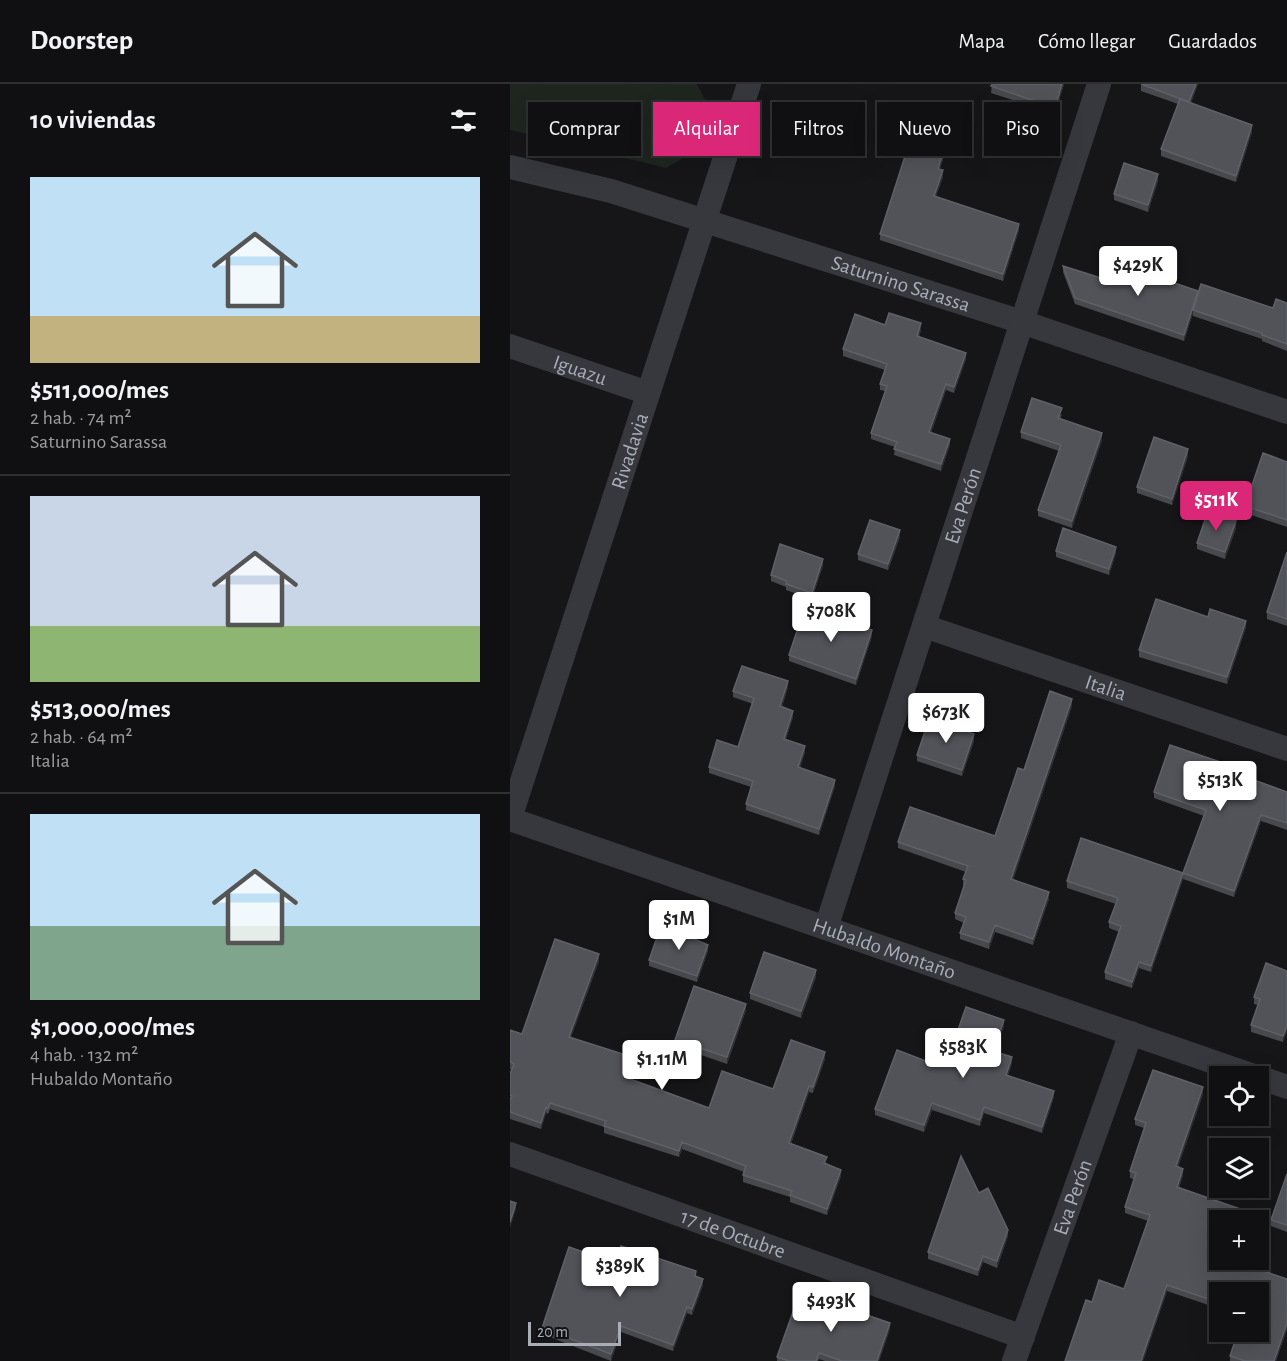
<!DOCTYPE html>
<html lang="es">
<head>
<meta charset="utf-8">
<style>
	body { margin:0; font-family:"Alegreya Sans",sans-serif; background:#1e1e20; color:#f1f3f6; height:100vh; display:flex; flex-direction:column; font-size:22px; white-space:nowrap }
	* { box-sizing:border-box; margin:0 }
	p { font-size:20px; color:#9c9d9f }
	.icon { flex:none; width:33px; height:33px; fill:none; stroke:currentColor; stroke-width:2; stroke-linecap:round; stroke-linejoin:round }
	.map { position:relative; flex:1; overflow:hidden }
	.drawer { display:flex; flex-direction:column; background:#101012; width:510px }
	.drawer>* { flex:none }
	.guide { position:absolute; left:18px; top:18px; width:570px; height:54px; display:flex; gap:12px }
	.tools { position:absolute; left:699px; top:982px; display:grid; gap:12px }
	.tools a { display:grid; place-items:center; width:60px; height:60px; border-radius:0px; background:#101012; box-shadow:0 6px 24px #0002,0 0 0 2px #303032; font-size:30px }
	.scale { position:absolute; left:18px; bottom:15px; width:93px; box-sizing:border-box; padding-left:6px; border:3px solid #a8adb8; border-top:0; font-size:16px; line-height:21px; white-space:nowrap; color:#a8adb8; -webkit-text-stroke:4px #111113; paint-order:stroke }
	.price { position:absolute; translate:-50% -51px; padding:0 14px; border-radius:6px; background:#fff; color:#222; font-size:20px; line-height:39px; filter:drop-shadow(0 2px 3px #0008) }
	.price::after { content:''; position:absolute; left:50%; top:36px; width:18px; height:14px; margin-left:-9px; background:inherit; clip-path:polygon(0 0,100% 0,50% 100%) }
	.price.current { background:#db2777; color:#fff }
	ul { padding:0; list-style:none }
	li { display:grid; align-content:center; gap:12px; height:318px; padding:0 30px }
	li+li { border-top:2px solid #303032 }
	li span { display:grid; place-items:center; height:186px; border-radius:0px; color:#555 }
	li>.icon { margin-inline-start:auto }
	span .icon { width:108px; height:108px; fill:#fffc; stroke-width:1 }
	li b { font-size:26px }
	h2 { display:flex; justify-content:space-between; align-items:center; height:72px; padding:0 30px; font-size:26px }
	.tag { padding:0 21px; border-radius:0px; background:#101012; box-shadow:0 6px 24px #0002,0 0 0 2px #303032; font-size:21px; line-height:54px }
	.tag.current { background:#db2777; color:#fff }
	header { display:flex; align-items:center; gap:36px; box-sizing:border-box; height:84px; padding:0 30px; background:#101012; border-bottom:2px solid #303032 }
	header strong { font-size:28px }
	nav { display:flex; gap:33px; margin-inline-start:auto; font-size:21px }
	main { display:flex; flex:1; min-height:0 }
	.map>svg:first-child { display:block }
</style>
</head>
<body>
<header>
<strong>Doorstep</strong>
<nav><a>Mapa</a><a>Cómo llegar</a><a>Guardados</a></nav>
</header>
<main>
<section class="drawer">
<h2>10 viviendas<svg class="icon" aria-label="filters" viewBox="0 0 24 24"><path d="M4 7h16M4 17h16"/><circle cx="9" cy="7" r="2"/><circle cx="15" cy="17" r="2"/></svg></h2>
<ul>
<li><span style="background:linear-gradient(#bfe0f5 75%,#c2b280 0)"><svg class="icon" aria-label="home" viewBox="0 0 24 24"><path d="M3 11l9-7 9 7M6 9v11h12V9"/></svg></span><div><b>$511,000/mes</b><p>2 hab. · 74 m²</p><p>Saturnino Sarassa</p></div></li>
<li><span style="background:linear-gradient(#c9d6e8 70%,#8fb573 0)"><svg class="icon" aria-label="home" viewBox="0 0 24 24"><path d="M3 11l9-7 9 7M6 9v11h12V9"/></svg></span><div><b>$513,000/mes</b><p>2 hab. · 64 m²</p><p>Italia</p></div></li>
<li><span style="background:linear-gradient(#bfe0f5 60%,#7fa58c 0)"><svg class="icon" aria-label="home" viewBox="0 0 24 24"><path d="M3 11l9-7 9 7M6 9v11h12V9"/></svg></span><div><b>$1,000,000/mes</b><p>4 hab. · 132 m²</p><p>Hubaldo Montaño</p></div></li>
</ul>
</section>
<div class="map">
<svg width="777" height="1277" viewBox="0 0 777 1277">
	<rect width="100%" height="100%" fill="#161618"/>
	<path fill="#1e261f" d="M0,0h187l10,19 -17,51 -24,14 -156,-38z"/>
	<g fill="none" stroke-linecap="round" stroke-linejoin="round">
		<g stroke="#37383d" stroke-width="24">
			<path id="s1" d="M0,83l101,24 411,131 265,90"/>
			<path id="s2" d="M0,262l138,47"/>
			<path id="s3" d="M414,542l363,123"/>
			<path id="s4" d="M0,734l239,-734"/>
			<path id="s5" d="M0,735l747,258"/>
			<path id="s6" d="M316,844l273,-844"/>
			<path d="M748,993l29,10"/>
			<path id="s7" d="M0,1070l513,183"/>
			<path id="s8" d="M504,1277l117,-328"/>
		</g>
	</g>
	<path fill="#47494d" d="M482,0h72l-9,30 -64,-21z
		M631,0h57l-7,19 61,29 -16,50 -75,-26v-7l17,-45 -37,-13z
		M440,52l-10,33 3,8 -7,19 83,34 -16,51 -123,-41v-6z
		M648,97l-10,31 -34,-12v-6z
		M553,182l57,18 78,7 75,17 14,-5v48l-25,-10v-2l-69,-23v-3l-9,28 -109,-37 -12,-32z
		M375,241l36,5 -2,7 47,22 -12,34 -8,-3 -15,43 19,12 -9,26 -47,-16 1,-8 -24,-8v-6l14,-42 -5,-1v-6l5,-14 -42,-14v-7z
		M552,330l-2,5 42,21 -30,88 -34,-12v-6l21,-59 -38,-13v-6z
		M678,372l-16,49 -35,-12v-6z
		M777,378v65l-42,-14v-7z
		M726,444l-11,31 -28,-10v-6z
		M390,453l-12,33 -30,-10v-6z
		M546,467l60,2 -7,22 -53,-18z
		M777,468v74l-20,-7v-7z
		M313,481l-11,34 -26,-9v-3l-15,-6v-6z
		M698,533l38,10 -19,57 -88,-27v-7z
		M362,552l-16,49 -67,-24v-6z
		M278,603l-6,20 11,10 -7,22 19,13 -5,16 35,18 -16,49 -73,-25v-6l5,-17 -42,-14v-6l29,-20 15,-43 -20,-7v-6z
		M562,622l-59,174 36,19 -16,46 -38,-13 -6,17 -29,-10v-6l4,-10 -9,-4v-6l9,-27h-1v-7l3,-7 -68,-24v-6l97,-6 29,-66z
		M464,657l-12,35 -45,-15v-6z
		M743,695l34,13v38l-26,-9 -27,76 -51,-18 -32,93 -12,-4 -7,20 -27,-9v-7l14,-40 -10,-4v-6l7,-18 -49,-16v-7l116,-8 21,-57 -50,-18v-6z
		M185,856l13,11 -11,31 -48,-16v-6z
		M89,877l-28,76 58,26 -5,14 85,31 64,-19 52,-30 -12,34 -4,-1 -18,52 36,19 -1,1 15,12 -14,39 -37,-13v-5l-47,-15v-7l1,-3 -62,-23 -3,8 -75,-24v-6l-54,-18 -2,5 -2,-1 -5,16 -31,-10v-45l2,-5h-2v-39l12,4z
		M777,887l-4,71 -32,-10v-7l7,-20 -4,-1v-7z
		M306,893l-15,41 -51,-19v-6z
		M236,926l-19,54 -52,-18v-6z
		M494,942l-9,25 17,12 -4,12 46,22 -12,36 -58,-20 -4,13 -48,-16 -8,22 -49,-17v-6l77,-62z
		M643,986l50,17v7l-25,73 5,2v6l-4,13 84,29v6l-5,12v-14h-38v39h30l-2,6 39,13v50l-11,32h-46v-5l8,-24h20v-39h-38v16l-53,-18 -24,70h-78l21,-61 6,2 7,-22 25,9 24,-68 -23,-8v-6l9,-28 -4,-1v-7l14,-43 -9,-3v-6z
		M777,1090v58l-16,-6v-6z
		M469,1109l29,43 -11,32 -14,-6 -5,14 -50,-17v-7z
		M186,1192l7,9 -11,30 -5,-2 -14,38 -52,-19 -10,29 -69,-27v-6z
		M380,1245l-11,32h-54l-6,-2 -1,2h-41v-4z"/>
	<path fill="#2f3033" d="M552,0h2l-9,30v-6z
		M686,0h2l-9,24v-6z
		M742,41v7l-16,50v-6z
		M440,45v7l-12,39v-6z
		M433,86v7l-9,25v-6z
		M648,90v7l-10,31v-7z
		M509,140v6l-16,51v-7z
		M688,207l-5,22 -9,28v-6z
		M411,239v7l-4,13v-7z
		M456,269v6l-12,34v-6z
		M436,300v6l-17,48v-6z
		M592,349v7l-30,88v-7z
		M440,355v6l-9,26v-7z
		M678,365v7l-16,49v-6z
		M726,437v7l-11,31v-7z
		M390,446v7l-12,33v-6z
		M606,463v6l-7,22v-6z
		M313,475v6l-11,34v-6z
		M736,537v6l-19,57v-7z
		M362,546v6l-16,49v-6z
		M278,597v6l-8,26v-7z
		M562,615v7l-61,180v-7z
		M283,627v6l-9,28v-6z
		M464,650v7l-12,35v-6z
		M295,662v6l-7,21v-6z
		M325,696v6l-16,49v-6z
		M751,731v6l-27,76v-6z
		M673,789v6l-32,93v-6z
		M539,808v7l-16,46v-6z
		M485,841v7l-6,17v-7z
		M198,861v6l-11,31v-6z
		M89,870v7l-30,82v-6z
		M629,878v6l-7,20v-6z
		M306,886v7l-15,41v-7z
		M236,920v6l-19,54v-7z
		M494,936v6l-11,31v-6z
		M777,942v6l-4,10v-6z
		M315,968v7l-12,34v-6z
		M119,972v7l-7,19v-6z
		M502,973v6l-6,18v-6z
		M299,1002v6l-20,57v-6z
		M693,1003v7l-27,79v-7z
		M544,1007v6l-12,36v-6z
		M422,1019v7l-8,22v-7z
		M36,1023v6l-5,16v-6z
		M474,1023v6l-4,13v-6z
		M172,1058v7l-3,8v-6z
		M673,1085v6l-6,19v-7z
		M331,1086v6l-14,39v-6z
		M6,1119v6l-6,19v-6z
		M753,1133v6l-5,12v-7z
		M498,1146v6l-11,32v-7z
		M473,1172v6l-5,14v-6z
		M193,1195v6l-11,30v-6z
		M657,1201v6l-24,70h-2z
		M177,1223v6l-14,38v-6z
		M380,1239v6l-11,32h-2z
		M777,1239v6l-11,32h-2z
		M111,1242v6l-10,29v-7z"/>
	<path fill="#525359" stroke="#5f6168" stroke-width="1.5" d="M482,0h70l-7,24 -64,-22z
		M631,0h55l-7,18z
		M670,15l72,26 -16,51 -75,-27z
		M407,35l33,10 -12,40 5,1 -9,26 85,28 -16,50 -123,-40z
		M614,79l34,11 -10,31 -34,-11z
		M553,182l57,18 7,-17 71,24 -14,44 -109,-37z
		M691,200l72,24 3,-9 11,4v41l-25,-9v-2l-69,-23z
		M379,229l32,10 -4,13 49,17 -12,34 -8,-3 -17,48 21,7 -9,25 -47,-15 3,-7 -26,-9 16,-47 -7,-2 7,-20 -44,-15 12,-35 30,11z
		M522,314l30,10 -4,10 44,15 -30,88 -34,-11 23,-65 -40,-13z
		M644,353l34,12 -16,50 -35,-12z
		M753,369l24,9v58l-42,-14z
		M698,427l28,10 -11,31 -28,-9z
		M360,436l30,10 -12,34 -30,-10z
		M553,444l53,19 -7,22 -53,-18z
		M270,460l43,15 -11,34 -26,-9 1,-3 -16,-6z
		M777,468v67l-20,-7z
		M646,515l52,18 2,-8 36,12 -19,56 -88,-27z
		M295,523l67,23 -16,49 -67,-24z
		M232,582l46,15 -8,25 13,5 -9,28 21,7 -7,21 37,13 -16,49 -73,-25 7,-23 -44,-14 8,-27 21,7 16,-49 -21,-7z
		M540,607l22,8 -61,180 38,13 -16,47 -38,-14 -6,17 -29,-9 6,-16 -11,-4 11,-33 -3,-1 5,-13 -70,-24 12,-35 85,29 23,-68 6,2z
		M419,635l45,15 -12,36 -45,-15z
		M660,661l83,28 -2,6 36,13v31l-26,-8 -27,76 -51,-18 23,-63 -52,-18z
		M571,754l102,35 -32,93 -12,-4 -7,20 -27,-10 16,-46 -12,-4 9,-24 -51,-17z
		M151,842l34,11 -1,2 14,6 -11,31 -48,-16z
		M45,855l44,15 -30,83 60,19 -7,20 87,32 13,-37 51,18 18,-49 34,12 -12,35 -4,-1 -20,57 38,14 -3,6 17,7 -14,39 -37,-14 2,-4 -49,-16 3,-9 -64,-24 -3,9 -75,-25 2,-5 -56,-18 -2,5 -2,-1 -5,16 -31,-11v-12l2,-4 -2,-1v-21l4,-10 -4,-2v-32l12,4z
		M254,868l52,18 -15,41 -51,-18z
		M756,879l21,8v55l-4,10 -32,-11 9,-26 -6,-2z
		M184,902l52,18 -19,53 -52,-17z
		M456,923l38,13 -11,31 19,6 -6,18 48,16 -12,36 -58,-20 -4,13 -48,-17 -8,22 -49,-16 22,-59 34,13 8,-21 13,5z
		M643,986l50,17 -27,79 7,3 -6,18 86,30 -5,11v-7h-38v39h28l-2,5 41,14v44l-13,38h-29l-15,-5 8,-24h20v-39h-38v10l-53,-18 -26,76h-76l21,-61 6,2 7,-22 25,9 26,-74 -25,-8 11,-34 -6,-2 16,-48 -11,-4z
		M451,1072l18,37 9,-5 20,42 -11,31 -14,-5 -5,14 -50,-18z
		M777,1090v51l-16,-5z
		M0,1117l6,2 -6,19z
		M111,1162l75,25 -1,5 8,3 -11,30 -5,-2 -14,38 -52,-19 -10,28 -69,-26 27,-81 46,16z
		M290,1208l90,31 -13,38h-35l-23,-8 -3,8h-27l-12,-4z"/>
	<g text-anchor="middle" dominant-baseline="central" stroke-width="6" stroke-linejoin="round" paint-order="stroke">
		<g font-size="21" fill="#a8adb8" stroke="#111113">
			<text stroke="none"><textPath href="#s1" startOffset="408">Saturnino Sarassa</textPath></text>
			<text stroke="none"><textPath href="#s2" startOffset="74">Iguazu</textPath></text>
			<text stroke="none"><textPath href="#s4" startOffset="386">Rivadavia</textPath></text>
			<text stroke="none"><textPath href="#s6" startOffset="444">Eva Perón</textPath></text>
			<text stroke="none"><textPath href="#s3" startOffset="192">Italia</textPath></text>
			<text stroke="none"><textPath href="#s5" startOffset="396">Hubaldo Montaño</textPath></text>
			<text stroke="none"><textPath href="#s8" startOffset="174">Eva Perón</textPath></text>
			<text stroke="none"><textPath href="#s7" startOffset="237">17 de Octubre</textPath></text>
		</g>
	</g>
</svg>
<div class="tools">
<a><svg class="icon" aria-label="locate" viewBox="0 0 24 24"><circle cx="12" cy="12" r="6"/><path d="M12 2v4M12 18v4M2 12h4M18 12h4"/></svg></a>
<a><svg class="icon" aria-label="layers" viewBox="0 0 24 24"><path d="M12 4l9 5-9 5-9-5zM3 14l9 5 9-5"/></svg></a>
<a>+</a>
<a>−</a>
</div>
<div class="scale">20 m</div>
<b class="price" style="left:628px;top:213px">$429K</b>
<b class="price current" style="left:706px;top:448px">$511K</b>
<b class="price" style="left:321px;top:559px">$708K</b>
<b class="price" style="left:436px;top:660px">$673K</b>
<b class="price" style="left:710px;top:728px">$513K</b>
<b class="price" style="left:169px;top:867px">$1M</b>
<b class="price" style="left:453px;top:995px">$583K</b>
<b class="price" style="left:152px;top:1007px">$1.11M</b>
<b class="price" style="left:110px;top:1214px">$389K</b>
<b class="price" style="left:321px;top:1249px">$493K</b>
<div class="guide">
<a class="tag">Comprar</a>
<a class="tag current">Alquilar</a>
<a class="tag">Filtros</a>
<a class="tag">Nuevo</a>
<a class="tag">Piso</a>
</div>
</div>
</main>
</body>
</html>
